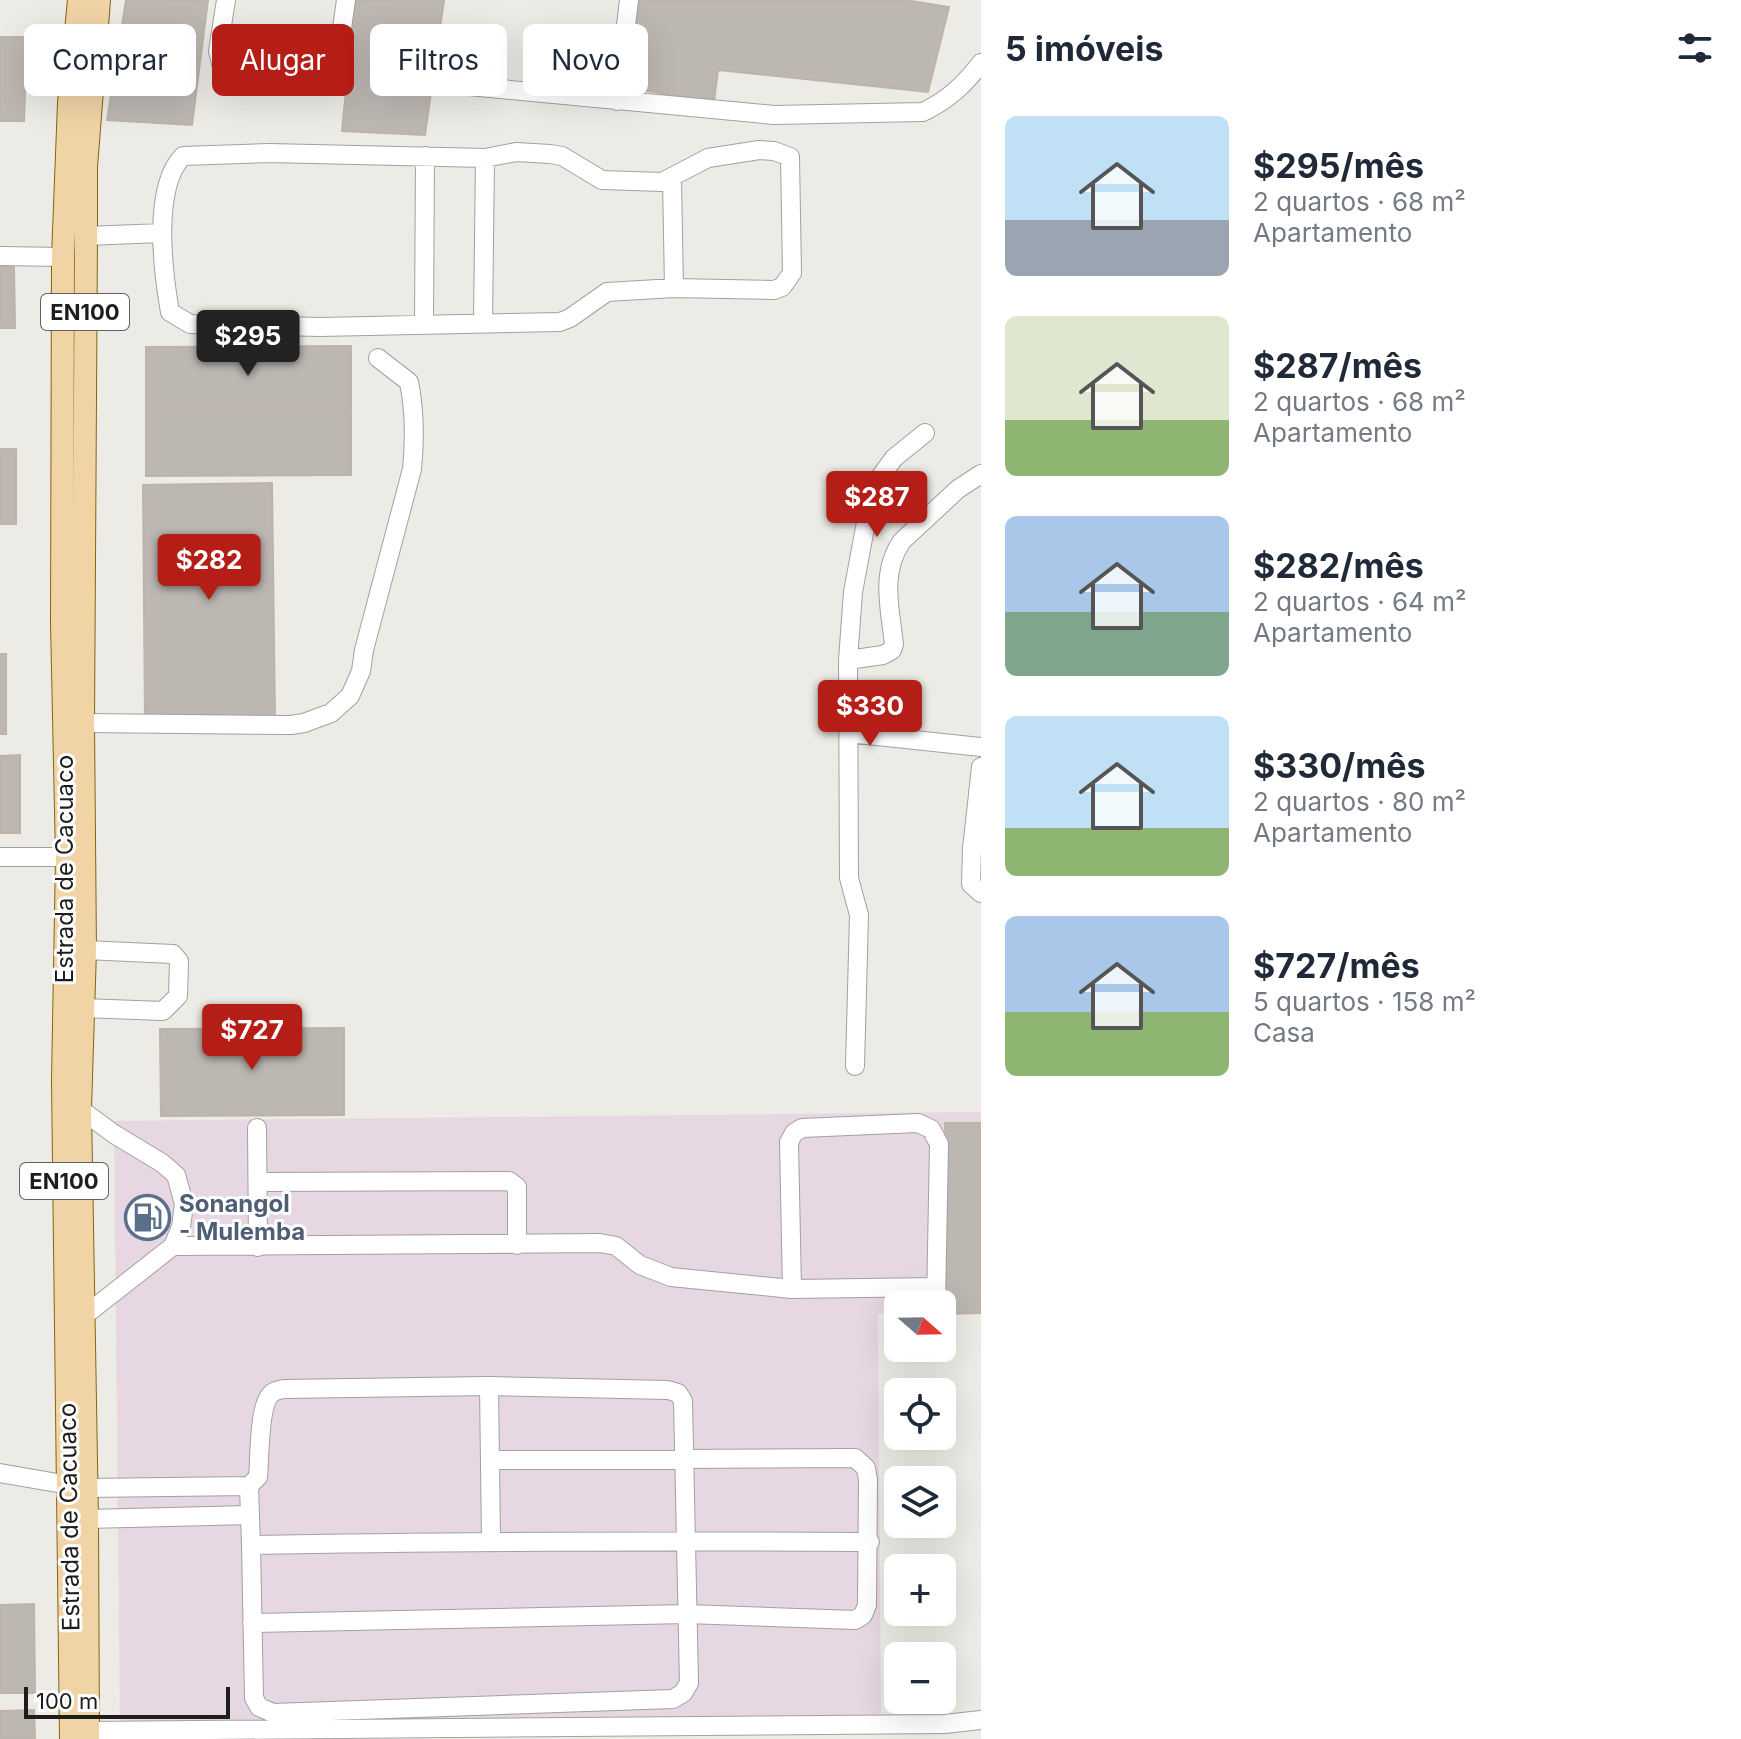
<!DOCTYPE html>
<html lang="pt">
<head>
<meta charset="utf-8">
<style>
	body { margin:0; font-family:Inter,sans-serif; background:#f6f6f7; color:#1f2937; height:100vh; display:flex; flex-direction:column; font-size:30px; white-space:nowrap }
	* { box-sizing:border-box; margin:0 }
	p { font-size:26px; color:#747a83 }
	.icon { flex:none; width:44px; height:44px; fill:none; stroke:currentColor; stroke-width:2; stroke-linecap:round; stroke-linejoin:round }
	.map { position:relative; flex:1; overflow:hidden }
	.drawer { display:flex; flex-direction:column; background:#fff; width:760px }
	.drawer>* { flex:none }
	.guide { position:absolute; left:24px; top:24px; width:760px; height:72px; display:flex; gap:16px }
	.needle { width:52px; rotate:110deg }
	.buttons { position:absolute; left:884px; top:1290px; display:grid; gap:16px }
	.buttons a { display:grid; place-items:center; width:72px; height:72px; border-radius:12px; background:#fff; box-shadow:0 8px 32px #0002; font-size:40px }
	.scale { position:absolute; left:24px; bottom:20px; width:206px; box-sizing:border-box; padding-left:8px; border:4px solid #1d1d1d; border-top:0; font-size:22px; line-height:28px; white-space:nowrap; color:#1d1d1d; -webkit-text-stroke:6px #fff; paint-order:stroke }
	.price { position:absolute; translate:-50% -68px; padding:0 18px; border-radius:8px; background:#b41e17; color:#fff; font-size:26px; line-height:52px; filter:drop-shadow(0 2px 4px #0008) }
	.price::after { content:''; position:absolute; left:50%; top:48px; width:24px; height:18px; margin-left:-12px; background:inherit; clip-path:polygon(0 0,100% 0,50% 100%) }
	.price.on { background:#222; color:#fff }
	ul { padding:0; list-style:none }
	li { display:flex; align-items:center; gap:24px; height:200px; padding:0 24px }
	li span { display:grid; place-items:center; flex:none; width:224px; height:160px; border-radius:12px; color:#555 }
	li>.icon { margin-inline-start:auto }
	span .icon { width:96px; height:96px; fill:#fffc; stroke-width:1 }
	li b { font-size:34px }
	h2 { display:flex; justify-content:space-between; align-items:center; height:96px; padding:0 24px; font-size:34px }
	.chip { padding:0 28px; border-radius:12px; background:#fff; box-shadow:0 8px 32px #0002; font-size:28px; line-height:72px }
	.chip.on { background:#b41e17; color:#fff }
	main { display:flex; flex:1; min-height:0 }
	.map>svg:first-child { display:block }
</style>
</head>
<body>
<main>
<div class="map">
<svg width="981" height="1739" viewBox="0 0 981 1739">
	<rect width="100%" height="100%" fill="#edebe5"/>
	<path fill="#e6d7e2" d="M981,1112v201h-39v-9h-44v9l-20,1 3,402 -761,9 -6,-604z"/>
	<path fill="#bdb7b2" stroke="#bdb3a9" stroke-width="2" d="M126,0h82l-16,125 -85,-5z
		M355,0h89l-19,135 -83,-4z
		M639,0h266l44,7 -21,85 -210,-22 -4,32 -90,-15z
		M0,37h27l-3,84h-24z
		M14,266l1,62h-15v-61z
		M351,346v64l-205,1v-64z
		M351,410v65l-205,1v-65z
		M0,449h16v75h-16z
		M272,483l3,236 -130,2 -2,-236z
		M0,654h6v80h-6z
		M20,755v78h-20v-77z
		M344,1028v87l-183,1 -1,-87z
		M945,1123h36v190l-35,1z
		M34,1604l1,89h-35v-88z
		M34,1710l1,29h-35v-28z"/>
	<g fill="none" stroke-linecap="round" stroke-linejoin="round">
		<defs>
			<path id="minor" d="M226,0l-8,51 5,20 10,4 83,7 12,-3 8,-9 10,-70
				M469,86l305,29 149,-3c25,-12 41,-27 58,-49
				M617,101l12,-101
				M759,150l15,1 16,6 2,116 -10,14 -8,3 -100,-2 -67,4 -37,26 -10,4 -240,5 -130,-3 -20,-12c-7,-40 -18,-125 13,-156l86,-3 216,5 31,-6 34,2 12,2 40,24 60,2 46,-24z
				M672,179l2,109
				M86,236l76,-3
				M0,256l63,1
				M483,323l2,-165
				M424,324l1,-168
				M848,660l35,-5 9,-5 2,-6c-4,-35 -14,-72 8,-103l56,-52 23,-15
				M83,723l208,2 13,-2 27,-10 19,-17 11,-25 3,-21 48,-181c3,-30 3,-57 -3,-87l-31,-24
				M849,733l132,14
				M981,767l-9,82 -1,35 10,9
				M0,857h67
				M83,1008l80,3 15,-15 1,-35 -6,-7 -88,-4
				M855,1066l4,-151 -10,-37 -1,-218 5,-68 14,-75 11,-37 16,-22 31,-25
				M80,1109l34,25 48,29 14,12 8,29 -3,23 -8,19 -89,70
				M257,1128l1,119
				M259,1182l250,-1 8,6v58
				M173,1246l427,-3 16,3 24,19 31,12 121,12 144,-2
				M792,1289l-3,-147 5,-9 8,-5 116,-5 13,6 8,15 -3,160
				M489,1386l2,154
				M0,1473l69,12
				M87,1488l162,-2
				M87,1519l163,-4
				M251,1545l3,153 5,9 14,6 400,-14 10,-6 6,-10 -6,-282 -5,-8 -10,-3 -179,-4 -205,3c-2,0 -10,2 -12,4 -14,11 -12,66 -14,84l-9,9 2,59c206,-4 412,-4 619,-3
				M252,1623l435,-9 168,6 8,-5 4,-10 1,-125 -2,-12 -11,-10 -365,2
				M87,1731l858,-7 36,-4"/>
			<path id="major" d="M71,1739l-8,-658 4,-224 -5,-234 1,-366 6,-154 10,-103
				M88,1739l-1,-220 -7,-410 5,-159 -2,-227 3,-487v-69l13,-167"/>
		</defs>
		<use href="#minor" stroke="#a1a1a1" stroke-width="20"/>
		<use href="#major" stroke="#866411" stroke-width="24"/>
		<use href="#minor" stroke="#fff" stroke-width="18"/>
		<use href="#major" stroke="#f1d4a6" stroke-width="22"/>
	</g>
	<defs>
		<symbol id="fuel-ring" viewBox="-11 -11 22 22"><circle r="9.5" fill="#fff" stroke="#5c6f8a" stroke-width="1.5"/><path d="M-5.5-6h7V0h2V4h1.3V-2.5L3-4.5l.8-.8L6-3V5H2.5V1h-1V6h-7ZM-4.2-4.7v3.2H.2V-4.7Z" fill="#5c6f8a"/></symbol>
	</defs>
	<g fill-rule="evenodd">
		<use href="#fuel-ring" x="122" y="1192" width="51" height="51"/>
	</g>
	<g text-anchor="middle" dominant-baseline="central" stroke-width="6" stroke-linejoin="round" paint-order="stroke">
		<g fill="#fff" stroke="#616161" stroke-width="2">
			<rect x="41" y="294" width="88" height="36" rx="6"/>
			<rect x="20" y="1163" width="88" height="36" rx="6"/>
		</g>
		<g font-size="22" font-weight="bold" fill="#1d1d1d">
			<text x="85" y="312">EN100</text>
			<text x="64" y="1181">EN100</text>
		</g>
		<g font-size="24" fill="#1d1d1d" stroke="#fff">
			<text transform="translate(64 869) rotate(-90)">Estrada de Cacuaco</text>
			<text transform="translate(69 1517) rotate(-91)">Estrada de Cacuaco</text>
		</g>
		<g font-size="24" font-weight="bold" fill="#4e5e75" stroke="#fff" text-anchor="start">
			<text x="179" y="1203">Sonangol<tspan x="179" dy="28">- Mulemba</tspan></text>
		</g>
	</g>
</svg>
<div class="buttons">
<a><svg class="needle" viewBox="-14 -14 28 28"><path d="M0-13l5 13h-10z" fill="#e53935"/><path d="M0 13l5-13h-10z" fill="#747a83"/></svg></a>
<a><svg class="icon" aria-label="locate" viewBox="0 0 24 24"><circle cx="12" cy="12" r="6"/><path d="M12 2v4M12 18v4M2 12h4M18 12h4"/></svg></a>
<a><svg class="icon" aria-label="layers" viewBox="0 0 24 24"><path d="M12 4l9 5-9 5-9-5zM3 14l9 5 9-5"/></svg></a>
<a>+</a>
<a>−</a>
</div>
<div class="scale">100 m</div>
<b class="price on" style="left:248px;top:378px">$295</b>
<b class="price" style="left:877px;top:539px">$287</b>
<b class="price" style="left:209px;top:602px">$282</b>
<b class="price" style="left:870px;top:748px">$330</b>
<b class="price" style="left:252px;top:1072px">$727</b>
<div class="guide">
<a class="chip">Comprar</a>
<a class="chip on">Alugar</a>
<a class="chip">Filtros</a>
<a class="chip">Novo</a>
</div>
</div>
<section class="drawer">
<h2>5 imóveis<svg class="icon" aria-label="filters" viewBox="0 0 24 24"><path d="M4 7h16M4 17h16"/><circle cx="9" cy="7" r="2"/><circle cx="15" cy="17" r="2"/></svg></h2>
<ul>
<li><span style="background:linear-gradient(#bfe0f5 65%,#9aa5b1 0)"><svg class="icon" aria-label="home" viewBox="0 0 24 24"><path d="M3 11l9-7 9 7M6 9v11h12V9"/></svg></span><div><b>$295/mês</b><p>2 quartos · 68 m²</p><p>Apartamento</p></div></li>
<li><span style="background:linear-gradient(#dfe7d0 65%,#8fb573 0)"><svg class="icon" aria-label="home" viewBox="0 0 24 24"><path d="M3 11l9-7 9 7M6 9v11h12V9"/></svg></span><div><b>$287/mês</b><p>2 quartos · 68 m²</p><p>Apartamento</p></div></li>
<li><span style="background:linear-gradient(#a9c7e8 60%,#7fa58c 0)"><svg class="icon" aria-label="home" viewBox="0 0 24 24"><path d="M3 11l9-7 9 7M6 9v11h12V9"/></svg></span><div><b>$282/mês</b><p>2 quartos · 64 m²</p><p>Apartamento</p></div></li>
<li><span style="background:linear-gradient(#bfe0f5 70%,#8fb573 0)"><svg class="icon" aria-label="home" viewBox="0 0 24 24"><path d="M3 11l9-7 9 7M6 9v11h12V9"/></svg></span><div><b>$330/mês</b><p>2 quartos · 80 m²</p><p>Apartamento</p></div></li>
<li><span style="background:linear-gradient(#a9c7e8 60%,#8fb573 0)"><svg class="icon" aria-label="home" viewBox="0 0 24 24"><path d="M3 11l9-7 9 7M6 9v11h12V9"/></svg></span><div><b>$727/mês</b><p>5 quartos · 158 m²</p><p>Casa</p></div></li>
</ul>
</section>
</main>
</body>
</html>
